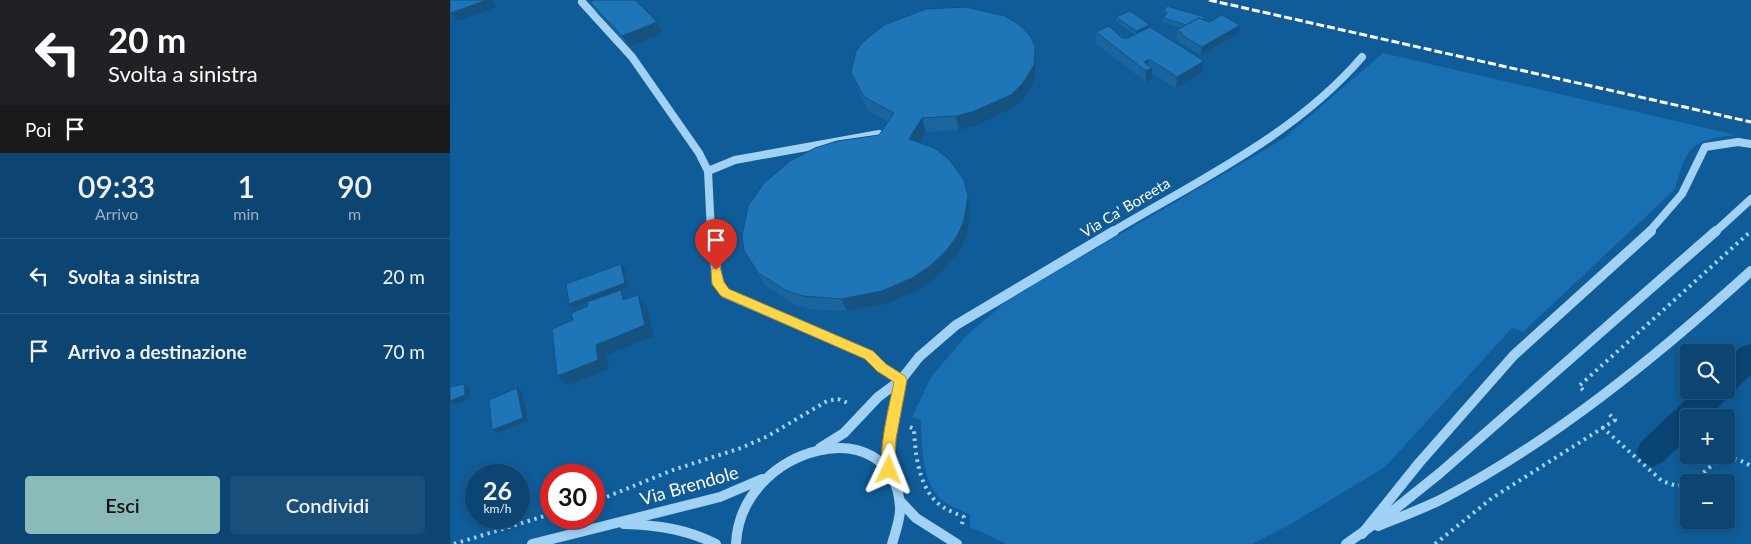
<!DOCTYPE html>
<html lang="it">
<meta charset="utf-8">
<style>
body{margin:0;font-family:Lato,sans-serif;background:#1a4f7a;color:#f1f3f6;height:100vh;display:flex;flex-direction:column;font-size:19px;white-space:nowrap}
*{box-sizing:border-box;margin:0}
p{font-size:16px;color:#9ab1c4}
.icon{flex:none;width:28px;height:28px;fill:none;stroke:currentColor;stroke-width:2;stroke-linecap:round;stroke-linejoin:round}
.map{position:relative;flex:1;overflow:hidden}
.details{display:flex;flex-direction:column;background:#0c4572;width:450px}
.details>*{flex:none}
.guide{background:#202124;color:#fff;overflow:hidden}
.buttons{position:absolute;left:1230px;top:344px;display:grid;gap:10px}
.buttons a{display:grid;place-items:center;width:55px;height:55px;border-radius:5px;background:#0c4572;box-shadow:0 2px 8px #0003,0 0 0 1px #2c5d84;font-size:25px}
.speed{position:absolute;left:15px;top:464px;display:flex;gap:10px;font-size:25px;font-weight:700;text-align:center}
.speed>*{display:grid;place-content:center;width:65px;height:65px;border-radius:50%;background:#0c4572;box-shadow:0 2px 8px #0003,0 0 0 1px #2c5d84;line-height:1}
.speed small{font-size:12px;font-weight:400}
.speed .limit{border:8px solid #d22;background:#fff;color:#111}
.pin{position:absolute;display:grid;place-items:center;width:42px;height:42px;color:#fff;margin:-51px -21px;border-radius:50% 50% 50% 0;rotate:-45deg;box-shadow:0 0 5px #0007}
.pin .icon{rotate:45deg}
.me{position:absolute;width:55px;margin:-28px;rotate:2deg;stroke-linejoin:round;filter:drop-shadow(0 0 4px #0008)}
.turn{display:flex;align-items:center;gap:18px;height:105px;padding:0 25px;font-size:22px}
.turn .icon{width:65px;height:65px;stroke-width:2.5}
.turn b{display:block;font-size:35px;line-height:42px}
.then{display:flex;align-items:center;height:48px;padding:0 25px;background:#0003;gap:10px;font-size:19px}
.eta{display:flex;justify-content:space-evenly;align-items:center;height:85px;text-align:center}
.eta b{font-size:30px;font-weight:600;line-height:35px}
.primary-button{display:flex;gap:10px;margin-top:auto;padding:10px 25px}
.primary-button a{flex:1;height:58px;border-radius:5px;background:#8bbbb9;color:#111;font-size:20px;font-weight:600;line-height:58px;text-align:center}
.primary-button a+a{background:#1a4f7a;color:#f1f3f6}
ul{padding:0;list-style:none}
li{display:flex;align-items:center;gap:15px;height:75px;padding:0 25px;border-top:1px solid #2c5d84}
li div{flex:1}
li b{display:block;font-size:19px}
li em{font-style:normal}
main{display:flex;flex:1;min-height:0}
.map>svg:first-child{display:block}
.green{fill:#1870b2}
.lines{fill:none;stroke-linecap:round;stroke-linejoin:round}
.canal{fill:#094473;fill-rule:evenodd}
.path{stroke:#a1d1f4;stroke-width:4;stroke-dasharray:2.5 4.5;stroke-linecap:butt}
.minor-far1{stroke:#a1d1f4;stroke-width:8}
.minor{stroke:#a1d1f4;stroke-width:10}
.rail{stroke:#fff;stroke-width:3;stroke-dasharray:8 3;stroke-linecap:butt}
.wall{fill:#1a659d}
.shaded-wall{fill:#155280}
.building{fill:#1e75b7;stroke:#155280}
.route{fill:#ffd54a;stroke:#a68a30}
.labels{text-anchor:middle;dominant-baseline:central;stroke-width:5;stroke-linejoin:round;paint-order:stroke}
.street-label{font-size:15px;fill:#fff;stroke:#105c98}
.near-street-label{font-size:18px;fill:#fff;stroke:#105c98}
</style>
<main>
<section class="details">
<div class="guide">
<div class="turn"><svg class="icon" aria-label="left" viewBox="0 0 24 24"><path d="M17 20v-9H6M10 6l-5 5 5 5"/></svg><div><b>20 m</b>Svolta a sinistra</div></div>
<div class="then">Poi<svg class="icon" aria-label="arrive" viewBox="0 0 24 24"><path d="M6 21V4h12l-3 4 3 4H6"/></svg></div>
</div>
<div class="eta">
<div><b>09:33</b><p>Arrivo</p></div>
<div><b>1</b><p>min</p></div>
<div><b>90</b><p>m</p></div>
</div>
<ul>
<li><svg class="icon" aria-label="left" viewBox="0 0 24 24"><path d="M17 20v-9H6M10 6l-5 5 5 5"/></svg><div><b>Svolta a sinistra</b></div><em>20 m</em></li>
<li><svg class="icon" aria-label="arrive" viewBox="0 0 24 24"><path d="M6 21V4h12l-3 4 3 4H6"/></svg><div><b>Arrivo a destinazione</b></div><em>70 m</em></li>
</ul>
<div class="primary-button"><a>Esci</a><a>Condividi</a></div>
</section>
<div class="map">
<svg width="1301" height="544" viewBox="0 0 1301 544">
<rect width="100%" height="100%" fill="#105c98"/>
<path class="green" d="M933,53L1286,135C1241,140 1237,146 1225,189L1073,332L1062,328L935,467L839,525L802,544H557L520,527V515C511,510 499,506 492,500C471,483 472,444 471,420L462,417L481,377L517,335L558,300L833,139Z"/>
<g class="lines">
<polygon class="canal" points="1301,344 1301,375 1286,389 1280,391 1276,399 1258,418 1239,418 1239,437 1213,462 1202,467 1191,462 1186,452 1191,442 1246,390 1276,390 1276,361 1291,347"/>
<g class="path">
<polyline points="1133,390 1129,386 1301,231"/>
<path d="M460,427L464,429C465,454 469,492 493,507C499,511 507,514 514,517L511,527"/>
<polyline points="1152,427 1212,481 1227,486 1239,484"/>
<path d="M1243,482C1264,464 1273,449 1301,466"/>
<polyline points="144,502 223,470 291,448 318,436 377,401 388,399 398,403"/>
<polyline points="4,544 101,514"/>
<polyline points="985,544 1042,498 1165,420 1158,413"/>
</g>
<g class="minor-far1">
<polyline points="132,2 182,57 249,153 258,171 261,232"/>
<polyline points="258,171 285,160 429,134"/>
<path d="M662,232C749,180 845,135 912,57"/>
<polyline points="1199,232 1232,194 1255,147 1288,142 1301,144"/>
<polyline points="1265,232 1301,199"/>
</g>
<g class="minor">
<polyline points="261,231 268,284 275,293 419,355 431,368 451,380"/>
<polyline points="370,448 394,433 428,397 451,380 469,357 506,325 664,231"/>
<polyline points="439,469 440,439 451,380"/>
<polyline points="451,502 466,518 507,544"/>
<path d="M174,524C207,525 236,529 266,544"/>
<path d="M928,526C950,517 973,509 994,498C1106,439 1207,356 1301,271"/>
<polyline points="912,534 969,463 1064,355 1201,231"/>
<polyline points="82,544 270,497 312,479"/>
<path d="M286,544C290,446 444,406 450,507C451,518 445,533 442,544"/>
<polyline points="896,544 944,510 990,473 1266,231"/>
</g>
<polyline class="rail" points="759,0 1301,122"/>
</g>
<g class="wall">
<polygon points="140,2 213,33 179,47 147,13"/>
<polygon points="714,10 755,17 754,20 789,33 751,55 729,42 729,40 727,38 727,30 731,28 712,22 713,18 715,15 714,14"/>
<polygon points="666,17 700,25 700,27 753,72 726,88 702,73 702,79 696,82 646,44 646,32 678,38 685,35 666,21"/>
<polygon points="585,47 586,61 585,79 575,97 563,108 525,126 509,130 476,132 469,143 520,210 517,235 510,250 499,264 483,280 466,291 437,304 397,311 360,309 344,304 316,286 294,250 429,135 438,122 418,110 406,86 401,72"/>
</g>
<g class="shaded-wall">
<polygon points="37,0 42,0 46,7 8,21 1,13"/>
<polygon points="207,22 213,33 179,47 172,36"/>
<polygon points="700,25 699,29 686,35 686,31"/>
<polygon points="790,25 789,33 751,55 752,47"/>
<polygon points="585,47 586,61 585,79 575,97 563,108 525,126 509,130 506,116"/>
<polygon points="699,59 698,70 702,68 702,79 696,82 696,71 694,62"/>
<polygon points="754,61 753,72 726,88 727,77"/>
<polygon points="472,118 476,132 463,153 459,139"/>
<polygon points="518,196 520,210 517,235 510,250 499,264 483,280 466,291 437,304 397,311 391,299"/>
<polygon points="171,264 175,268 178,287 123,308 119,304"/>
<polygon points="171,290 180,301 173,300"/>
<polygon points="188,295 197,306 204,336 156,355 159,369 118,385 107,376"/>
<polygon points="14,384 19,387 20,398 4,405 0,403 0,401"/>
<polygon points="67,388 72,391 78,421 47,433 42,430"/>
</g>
<g class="building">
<polygon points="0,0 37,0 1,13 0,12"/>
<polygon points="145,0 185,0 207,22 172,36 140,2"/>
<polygon points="717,6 755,17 753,20 749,18 736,25 713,18 717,13 714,10"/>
<polygon points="516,7 555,16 570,25 581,37 585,47 584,65 573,83 561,95 522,112 506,116 472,118 459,139 484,148 499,159 514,180 518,196 514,221 507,236 496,251 479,267 462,278 432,291 391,299 353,296 337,291 308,273 294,250 292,236 298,206 314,183 340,161 365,148 387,141 429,135 444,113 414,97 401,72 406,51 414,41 434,25 476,9"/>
<polygon points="680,11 700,25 686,31 666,17"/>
<polygon points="772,15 790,25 752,47 730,34 732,33 727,30 749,18 759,22"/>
<polygon points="659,26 672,38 678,38 700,27 754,61 727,77 699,59 694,62 702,68 696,71 646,32"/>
<polygon points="171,264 175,283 119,304 116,284"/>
<polygon points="171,290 173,300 188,295 195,325 146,345 148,360 107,376 102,329 123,320 121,313 138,306 137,302"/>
<polygon points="14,384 15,395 0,401 0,387"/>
<polygon points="67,388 73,418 42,430 39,400"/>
</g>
<path class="route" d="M266,266L270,267L274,282L279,289L423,351L436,364L455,376L457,380L446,439L444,474L439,476L434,474C426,456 440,403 444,382L427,371L415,359L271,296L262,284L261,270Z"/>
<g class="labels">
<g class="street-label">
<text transform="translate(675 207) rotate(-31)">Via Ca' Boreeta</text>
</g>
<g class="near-street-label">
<text transform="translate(239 485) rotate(-16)">Via Brendole</text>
</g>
</g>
</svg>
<div class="buttons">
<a><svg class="icon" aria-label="search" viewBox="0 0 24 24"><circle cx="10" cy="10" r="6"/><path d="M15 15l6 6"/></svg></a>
<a>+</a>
<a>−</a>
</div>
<div class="speed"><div>26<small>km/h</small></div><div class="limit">30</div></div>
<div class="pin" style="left:266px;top:270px;background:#d93025"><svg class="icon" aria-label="arrive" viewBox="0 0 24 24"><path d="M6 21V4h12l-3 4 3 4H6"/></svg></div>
<svg class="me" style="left:439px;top:470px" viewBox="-20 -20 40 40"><path d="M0-17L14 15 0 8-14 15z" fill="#ffd54a" stroke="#fff" stroke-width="4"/></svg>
</div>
</main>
